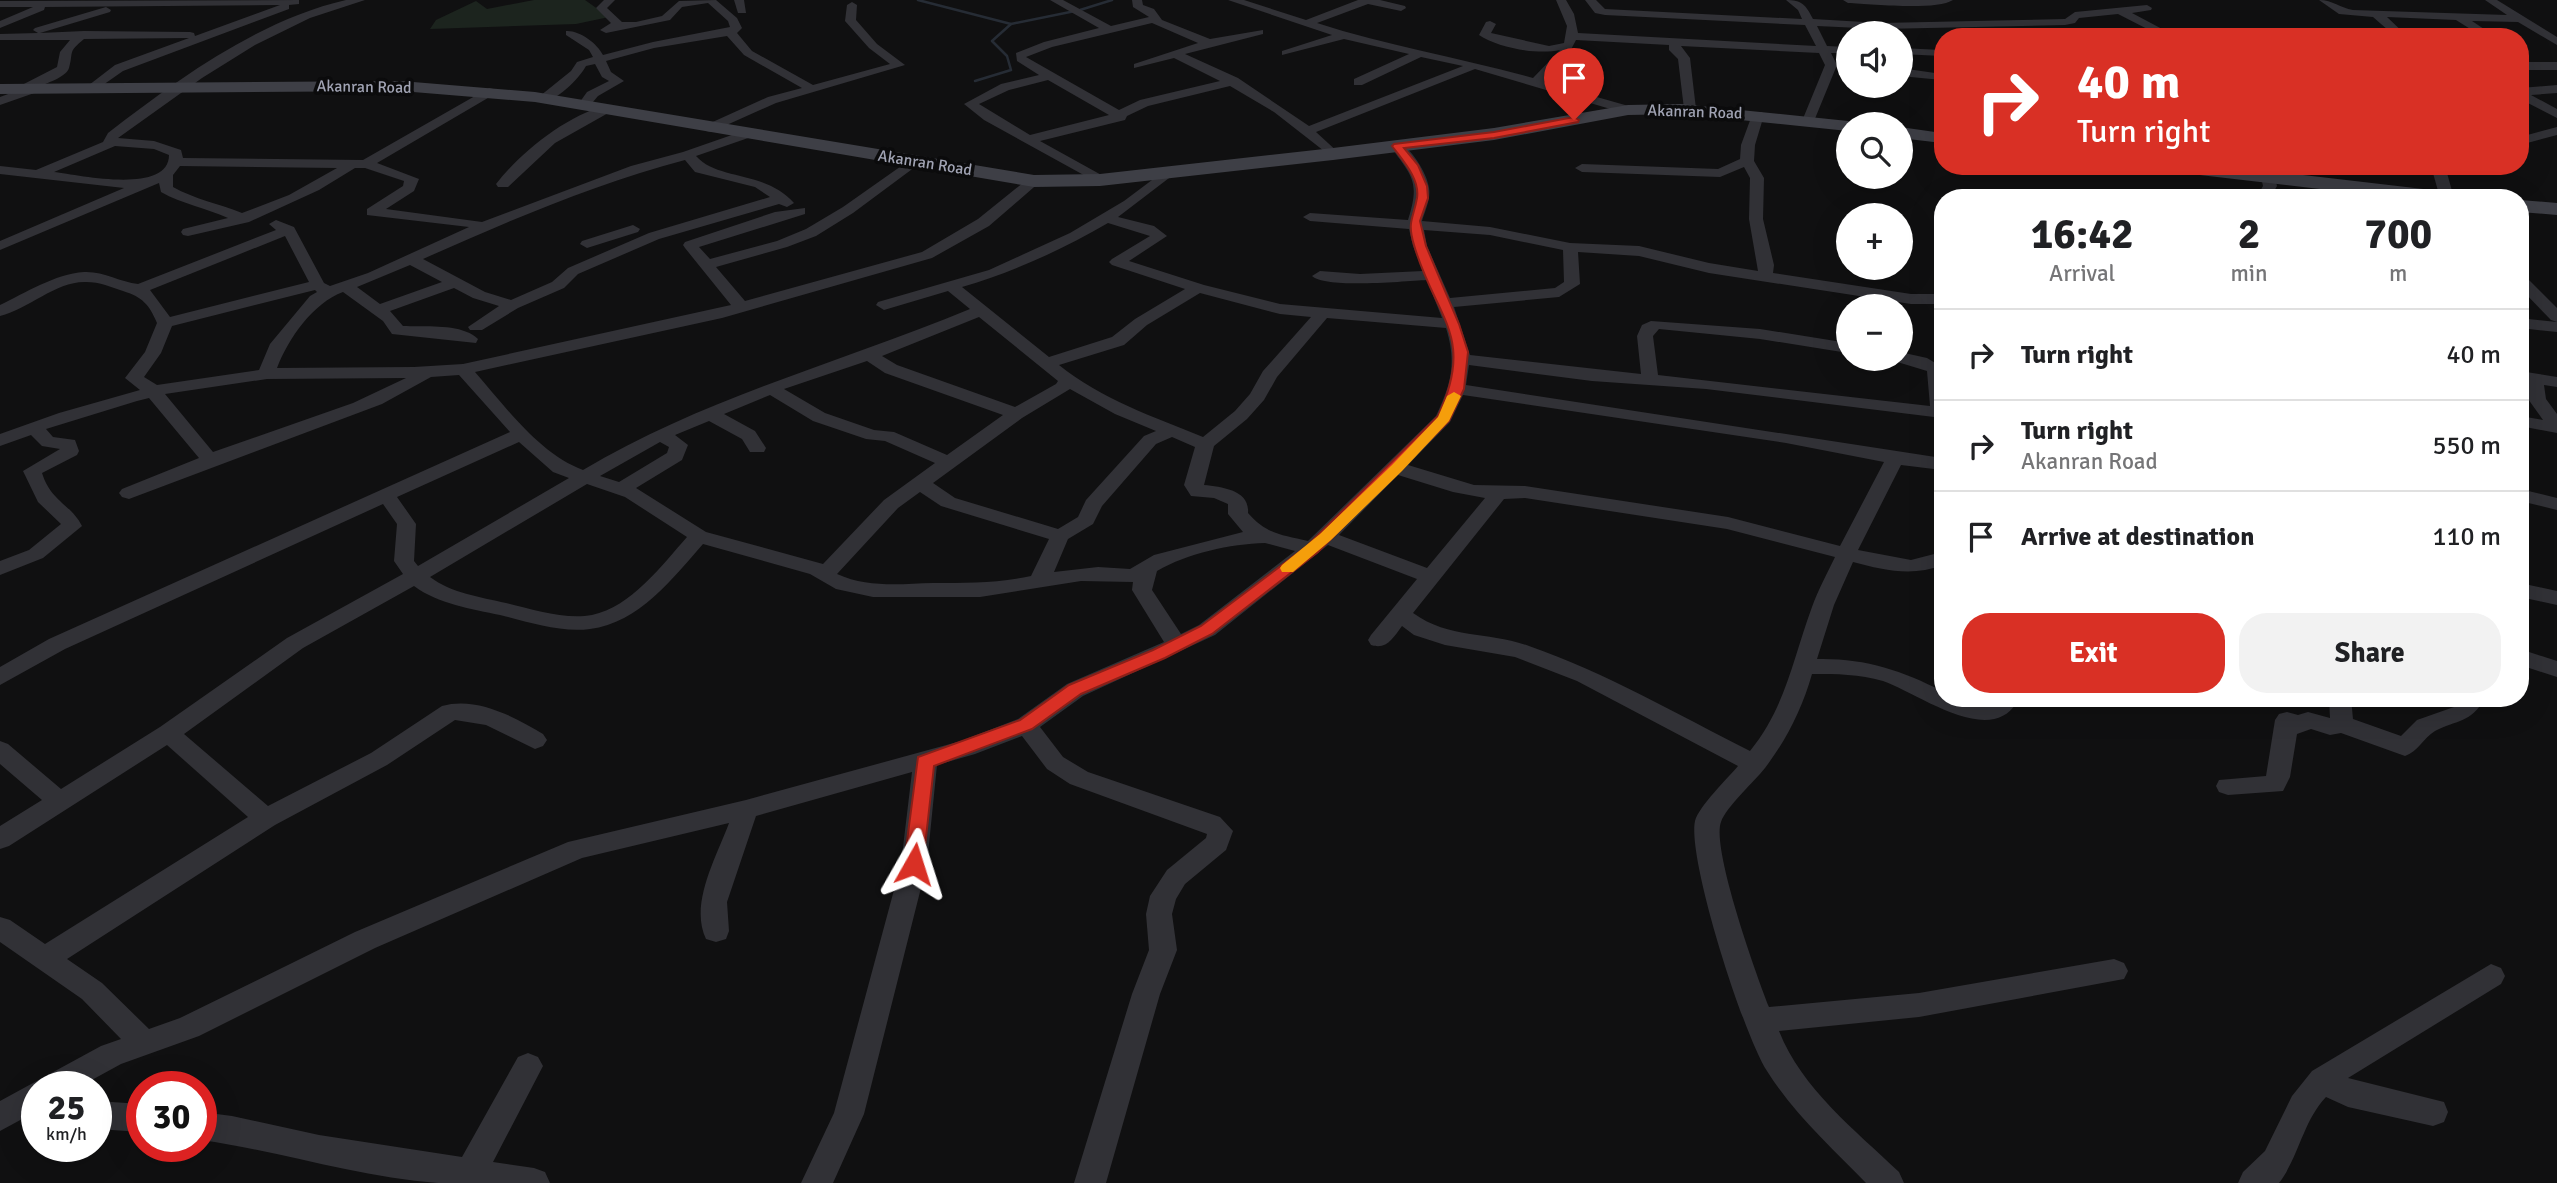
<!DOCTYPE html>
<meta charset="utf-8">
<style>
body{margin:0;font-family:Signika,sans-serif;background:#f2f2f2;color:#202124;height:100vh;display:flex;flex-direction:column;font-size:26px;white-space:nowrap}
*{box-sizing:border-box;margin:0}
p{font-size:23px;color:#757577}
.icon{flex:none;width:38px;height:38px;fill:none;stroke:currentColor;stroke-width:2;stroke-linecap:round;stroke-linejoin:round}
.map{position:relative;flex:1;overflow:hidden}
.side{position:absolute;left:1934px;top:189px;width:595px;height:518px;display:flex;flex-direction:column;background:#fff;border-radius:28px;box-shadow:0 7px 28px #0002}
.side>*{flex:none}
.banner{position:absolute;left:1934px;top:28px;width:595px;height:147px;border-radius:28px;box-shadow:0 7px 28px #0002;background:#d93025;color:#fff;overflow:hidden}
.fabs{position:absolute;left:1836px;top:21px;display:grid;gap:14px}
.fabs a{display:grid;place-items:center;width:77px;height:77px;border-radius:50%;background:#fff;box-shadow:0 7px 28px #0002;font-size:35px}
.speed{position:absolute;left:21px;top:1071px;display:flex;gap:14px;font-size:35px;font-weight:700;text-align:center}
.speed>*{display:grid;place-content:center;width:91px;height:91px;border-radius:50%;background:#fff;box-shadow:0 7px 28px #0002;line-height:1}
.speed small{font-size:18px;font-weight:400}
.speed .limit{border:10px solid #d22;background:#fff;color:#111}
.pin{position:absolute;display:grid;place-items:center;width:60px;height:60px;color:#fff;margin:-72px -30px;border-radius:50% 50% 50% 0;rotate:-45deg;box-shadow:0 0 7px #0007}
.pin .icon{rotate:45deg}
.me{position:absolute;width:77px;margin:-38px;rotate:6deg;stroke-linejoin:round;filter:drop-shadow(0 0 5px #0008)}
.turn{display:flex;align-items:center;gap:24px;height:147px;padding:0 28px;font-size:32px}
.turn .icon{width:91px;height:91px;stroke-width:2.5}
.turn b{display:block;font-size:49px;line-height:60px}
.eta{display:flex;justify-content:space-evenly;align-items:center;height:119px;text-align:center}
.eta b{font-size:42px;font-weight:700;line-height:49px}
.primary-button{display:flex;gap:14px;margin-top:auto;padding:14px 28px}
.primary-button a{flex:1;height:80px;border-radius:28px;background:#d93025;color:#fff;font-size:28px;font-weight:700;line-height:80px;text-align:center}
.primary-button a+a{background:#f2f2f2;color:#202124}
ul{padding:0;list-style:none}
li{display:flex;align-items:center;gap:21px;height:91px;padding:0 28px;border-top:2px solid #e0e0e0}
li div{flex:1}
li b{display:block;font-size:26px}
li em{font-style:normal}
.map>svg:first-child{display:block}
.green{fill:#1c241e}
.lines{fill:none;stroke-linecap:round;stroke-linejoin:round}
.stream{stroke:#262c35;stroke-width:2.5}
.street{fill:#313136;fill-rule:evenodd}
.secondary{fill:#3e3f46;fill-rule:evenodd}
.route{fill:#d93025;stroke:#8d1f18;stroke-width:2}
.slow{fill:#f59e0b}
.labels{text-anchor:middle;dominant-baseline:central;stroke-width:7;stroke-linejoin:round;paint-order:stroke}
.far-street-label{font-size:16px;fill:#a0a3b3;stroke:#0b0b0c}
</style>
<div class="map">
<svg width="2557" height="1183" viewBox="0 0 2557 1183">
<rect width="100%" height="100%" fill="#101011"/>
<polygon class="green" points="534,0 585,0 609,17 576,24 430,29 436,20 476,1 487,9"/>
<g class="lines">
<g class="stream">
<polyline points="918,0 1011,24"/>
<polyline points="975,81 1011,70 1007,56 992,41 1011,24 1080,10 1112,0"/>
</g>
<g class="street">
<path d="M299,0V4L289,5V9L123,71L93,92L89,91V85L115,65L189,38L84,39C67,53 74,51 69,68C66,77 49,82 41,86L40,91L0,105V97L19,90L20,86L57,67L60,52L70,40H0V34L38,33L33,30L35,28L106,7L111,10L110,12L40,33L84,31L190,32L194,33L195,36L280,5L45,7L44,10L0,28V21L33,7H0V1Z"/>
<path d="M346,0H365L310,18L255,45L202,78L118,138L154,141L181,150L183,158L363,160L489,88L493,89V95L377,163L419,179L414,191L386,209L482,222L631,166L683,152L749,129L755,133L754,136L696,156C718,181 765,170 794,203L787,207L779,204L659,239L578,274L564,288L518,308L482,330H470L468,327L499,306L473,298L454,288L390,311L403,326C425,327 462,323 478,339L476,343L392,334L383,321L343,292C313,303 288,339 277,368L414,367L463,364L731,305L685,248L683,245L685,242L775,212L805,208V214L699,247L710,259L777,241L806,229L843,207L914,157L919,158V164L853,213L816,236L787,247L716,267L745,301L922,252L978,219L1029,178H1039L1041,181L989,226L932,258L722,318L475,372C505,406 539,454 583,470C704,398 839,363 970,309L948,291L884,310L876,305L878,302L989,270L1070,233L1124,201L1168,168L1173,169V175L1118,217L1154,226L1167,236L1129,261L1204,285L1280,304L1442,318L1427,280C1405,281 1326,289 1312,276L1320,271L1360,274L1423,271L1413,246L1409,229L1310,221L1303,217L1310,213L1408,220C1420,182 1413,177 1390,146L1397,142C1411,147 1427,173 1429,188C1431,199 1425,211 1422,221L1490,227L1570,243L1639,246L1709,263L1758,271L1749,219L1750,178L1744,167L1720,177L1582,172L1575,168L1582,164L1718,169L1740,159L1741,145L1752,115L1754,112H1762L1764,115L1755,145L1754,161L1764,178L1763,219L1774,265L1773,273L1911,294H1942V304H1911L1709,273L1639,256L1578,252L1580,284L1559,297L1454,307L1470,355L1641,374L1637,336L1642,325L1651,321L1760,329L1848,343V353L1760,339L1659,329L1653,336L1658,375L1930,406L1927,371L1894,361L1893,359H1900V352L1927,358L1942,367V418L1706,389L1592,381L1469,365L1466,385L1942,458V470L1901,465L1858,550L1911,560L1942,552V565C1913,577 1883,570 1853,562L1834,605L1817,659C1864,658 1901,670 1942,691V698L1982,703L1995,698H2017V702C1990,748 1916,692 1883,681C1859,674 1837,674 1812,674C1802,709 1787,739 1765,768C1755,781 1726,807 1721,822C1711,848 1757,977 1769,1007L1919,993L2114,959L2124,963L2128,971L2124,979L1919,1017L1779,1031C1802,1089 1855,1130 1899,1172L1904,1183H1866C1831,1147 1794,1114 1767,1071C1744,1036 1687,859 1695,821C1699,806 1728,778 1738,766L1577,681L1515,657L1445,645L1414,635L1402,626C1393,638 1387,650 1371,645L1368,640L1371,635L1417,579L1328,545L1215,635L1083,696L1040,727L1063,757L1088,772L1220,817L1233,831L1226,850L1185,884L1176,899L1172,914L1177,950L1160,994L1106,1183H1074L1132,994L1149,950L1146,914L1150,896L1167,870L1206,838L1207,834L1070,784L1047,769L1022,736L975,754L937,765L927,864L864,1114L833,1183H801L834,1113L901,864L912,772L756,816L727,902L729,931L726,939L716,942L706,939C689,904 717,856 729,823L582,858L375,948L199,1036L121,1064L79,1087H37V1111L0,1131V1101L101,1046L121,1039L82,999L0,942V917L10,920L45,944L248,817L167,745L9,846L0,849V826L42,800L0,764V741L8,744L61,789L160,727L287,638L403,574L394,561L397,524L383,504L65,649L0,685V667L49,639L510,432L459,375L431,377L382,404L129,499L122,497L119,493L122,489L199,458L149,398L137,401L46,429L53,437L75,440L79,451L77,455L42,473C51,502 71,504 82,526L43,558L0,575V561L29,550L61,524L38,502L23,471L60,449L42,446L31,435L0,446V434L59,413L140,390L125,378L145,352L157,323C149,304 142,297 123,291C111,287 100,282 86,282C56,281 29,309 0,316V305C25,293 55,274 84,272C103,271 120,282 138,284L276,230L269,224L276,220L294,227L324,283L330,286L368,273L469,227L367,215V209L403,186L404,181L365,168H355L319,190L249,222L188,236L183,235L181,232L183,229L228,218C206,208 182,204 161,192L159,183L0,250V241L124,188L0,174V166L36,170L103,142L108,133C178,79 259,20 346,0ZM115,146L154,149L169,155C169,195 79,175 54,172ZM685,160L695,172L755,187L770,197L649,233L568,268L552,282L511,300L485,292L423,259C508,221 595,184 685,160ZM180,166L337,168L289,195L242,213C220,204 194,199 173,187V175ZM1108,223L1150,236L1112,259L1109,262L1112,265L1185,289L1135,319L1112,337L1049,357L962,287C1013,272 1062,250 1108,223ZM1424,230L1490,235L1563,250L1564,282L1555,288L1450,298L1427,246ZM285,236L309,282L170,317L150,290ZM410,265L442,282L380,304L357,287ZM315,290L317,292L310,296L270,344L259,370L157,385L144,377L161,353L172,326ZM1200,293L1280,314L1311,317L1263,371L1250,394L1235,411L1203,437C1154,417 1101,399 1059,365L1124,345L1147,325ZM979,317L1058,381L1056,384L1015,407L897,365L882,356ZM1327,318L1446,328C1457,363 1451,384 1436,416L1308,541C1282,535 1266,534 1248,513C1250,490 1222,487 1204,485L1214,446L1247,419L1264,400L1277,377ZM867,361L885,373L1003,415L947,455L894,432L874,430L825,413L784,389ZM406,378L353,403L213,452L165,394L267,379ZM1070,389L1115,414L1156,431L1144,436L1086,500L1078,517L1058,529L955,498L933,483L1022,418ZM770,395L813,421L866,439L885,441L935,463L884,500L823,564L706,532L636,488L682,460L688,445L675,435L709,421L742,439L750,452H764L766,448L755,431L724,414ZM1463,395L1786,443L1884,462L1840,546L1728,517L1525,486L1474,485L1408,465L1450,422ZM1172,437L1195,447L1184,485L1191,496L1214,498L1228,504V514L1243,532L1154,555L1130,569L1098,567L1054,572L1068,539L1093,524L1102,506L1156,444ZM519,442L553,472L569,478L418,566L414,561L416,524L397,497ZM660,442L669,447L667,453L619,482L600,476ZM1398,475L1453,492L1485,498L1427,568L1339,535ZM587,484L625,497L687,537C662,565 631,607 592,615C565,620 531,609 506,603C480,597 451,593 430,577ZM920,492L941,506L1049,539L1031,576C998,583 967,583 933,583C900,584 868,588 837,574L898,508ZM1525,498L1727,529L1835,557C1827,574 1818,590 1812,607C1793,658 1786,707 1750,751C1677,714 1606,673 1529,646C1488,631 1451,640 1413,613L1504,499ZM1265,543L1295,551L1199,625L1181,634L1152,590L1157,571C1188,553 1230,544 1265,543ZM703,544L810,574L836,589L873,597H980L1081,581L1133,582L1132,590L1164,642L1067,684L1018,719L961,741L746,800L568,842L355,932L180,1018L149,1029L102,983L67,959L275,825L387,765L455,720L486,725L535,749L543,746L547,740L543,734C515,717 476,696 442,706L371,753L268,806L184,734L303,648L414,586C438,604 472,609 500,615C528,622 561,633 590,629C639,623 673,578 703,544Z"/>
<path d="M604,0H615L607,8L622,22H636L662,16L679,1L716,0L737,18L742,28L737,33L752,51L813,85L890,64L869,48L845,21L847,5L852,2L857,5L856,20L877,44L905,65L776,103L711,132L706,131V125L768,97L802,88L744,55L727,36L654,48L606,61L611,72L624,81L598,96L587,109H579L577,106L587,92L609,81L602,77L595,64L586,66C579,79 555,103 540,102V96L571,71L577,62L593,57L589,50L566,35V31C579,30 597,43 603,55L653,42L730,27L728,21L708,3L682,7L670,20L606,33L600,30L611,23L596,8Z"/>
<polygon points="734,0 744,0 746,13 738,13"/>
<path d="M1050,0H1063L1111,26L1149,17L1133,7L1132,0H1142L1143,5L1154,9L1162,20L1210,39L1263,30V34L1185,54L1238,78L1309,126L1463,66L1421,57L1362,85H1354V79L1409,54L1344,39L1282,55V51L1332,35L1228,0H1244L1306,20L1358,0H1380L1405,6L1406,8L1401,11L1368,4L1317,23C1388,46 1461,58 1533,78L1560,50C1538,55 1498,48 1479,35L1486,22L1490,21L1496,24L1491,33L1549,46L1564,43L1567,26L1556,0H1566L1574,14L1578,33L1816,46L1805,25L1605,15L1595,13L1585,0H1596L1605,9L1802,19L1798,10L1786,0C1802,0 1806,5 1813,19L1881,23L2065,19L2075,12L2147,5L2152,8L2151,10L2132,13L2164,30L2242,34L2247,37L2161,36L2118,14L2079,18L2075,23L2065,25L1881,29L1817,26L1827,46L1848,47V53H1831L1837,65L1814,121L1808,125L1802,121L1825,65L1819,53L1681,46L1690,58L1696,109L1690,113L1684,109L1678,59L1669,50V45L1576,40L1566,59L1544,82L1632,107V113H1624L1475,69L1316,132L1340,154L1333,158L1274,112L1230,86L1148,106L1127,116L1125,120L1040,141L1105,177L1107,180L1100,184L984,120L964,104L1001,84L1039,75L1017,61L1016,53L1044,42L1099,28ZM1152,23L1198,43L1134,64V68L1174,58L1220,81L1140,100L1119,110L1026,57L1052,47ZM1048,80L1109,115L1030,135L979,104L1009,90Z"/>
<path d="M1843,0H1953C1936,11 1871,4 1848,3Z"/>
<path d="M2319,0C2333,0 2340,8 2353,10L2507,15L2485,0H2497L2557,37V45L2518,22L2472,21L2496,37H2483L2456,20L2387,17L2408,37H2396L2373,17L2339,14Z"/>
<polygon points="1900,48 1942,50 1942,56 1900,54"/>
<rect x="2520" y="62" width="37" height="8"/>
<polygon points="1900,68 1942,74 1942,80 1900,76"/>
<polygon points="2557,85 2557,93 2531,95 2557,109 2557,118 2520,99 2520,88"/>
<path d="M606,105L610,106V112L555,143L508,187H498L496,184C522,151 565,117 606,105Z"/>
<polygon points="2557,127 2557,135 2520,145 2520,137"/>
<polygon points="2431,166 2445,166 2454,198 2440,198"/>
<polygon points="2268,173 2275,177 2277,186 2270,198 2256,198 2263,186 2261,177"/>
<polygon points="633,225 640,229 638,232 587,248 580,244 582,241"/>
<polygon points="2520,274 2525,276 2557,308 2557,322 2551,320 2520,288"/>
<polygon points="2520,318 2557,322 2557,332 2520,328"/>
<polygon points="2520,371 2557,377 2557,387 2544,385 2546,399 2557,414 2557,433 2520,426 2520,416 2543,420 2528,399 2526,382 2520,381"/>
<polygon points="2520,489 2557,498 2557,510 2520,501"/>
<polygon points="2520,583 2557,591 2557,605 2520,597"/>
<polygon points="2520,649 2557,661 2557,677 2520,665"/>
<path d="M2329,698H2351L2353,719L2401,736L2417,720L2454,707L2461,698H2485C2470,724 2458,719 2435,731C2423,738 2419,751 2405,756L2341,733L2330,735L2311,729L2297,734L2290,777L2283,791L2228,795L2219,792L2216,786L2219,780L2266,776L2275,720L2279,714L2287,712L2298,715L2308,712L2330,718Z"/>
<path d="M2491,964L2501,968L2505,976L2501,984L2348,1078L2444,1102L2448,1112L2444,1122L2433,1126L2348,1107L2326,1097C2303,1121 2299,1157 2279,1183H2238L2243,1172L2265,1151L2292,1096L2312,1071Z"/>
<path d="M528,1053L538,1057L543,1066L493,1162L534,1168L545,1172L550,1183C513,1183 474,1183 438,1183C357,1177 280,1151 201,1140V1112L232,1116L319,1135L462,1157L518,1057Z"/>
<polygon points="96,1101 142,1104 142,1132 96,1129"/>
</g>
<g class="secondary">
<polygon points="401,81 535,92 1034,175 1100,174 1333,148 1494,128 1628,105 1681,104 1848,121 1856,124 1848,124 1848,131 1681,114 1628,115 1494,140 1333,160 1100,186 1034,187 535,102 401,91 0,94 0,84"/>
<polygon points="1900,127 1942,133 1942,143 1900,138"/>
<polygon points="2165,166 2226,166 2449,192 2459,198 2396,198 2174,172"/>
<polygon points="2520,200 2557,203 2557,215 2520,212"/>
</g>
</g>
<path class="route" d="M1574,117L1579,120L1578,122L1494,138L1404,148L1418,165L1427,186L1428,198L1420,221L1426,246L1459,324L1468,352L1464,389L1449,421L1318,552L1212,634L1165,658L1081,694L1032,729L934,766L923,864L921,870L914,872L907,870L904,864L918,757L1020,720L1069,685L1153,650L1201,626L1307,546L1438,416C1476,335 1435,318 1414,245C1407,221 1413,220 1417,198C1420,179 1403,161 1392,146L1394,144L1494,132Z"/>
<polygon class="slow" points="1454,392 1461,396 1449,421 1402,471 1331,540 1293,572 1282,572 1280,568 1282,565 1320,534 1392,465 1438,417 1447,396"/>
<g class="labels">
<g class="far-street-label">
<text transform="translate(364 87) rotate(1)">Akanran Road</text>
<text transform="translate(1695 112) rotate(2)">Akanran Road</text>
<text transform="translate(925 163) rotate(9)">Akanran Road</text>
</g>
</g>
</svg>
<div class="fabs">
<a><svg class="icon" aria-label="sound" viewBox="0 0 24 24"><path d="M4 9h4l5-4v14l-5-4H4zM17 9q2 3 0 6"/></svg></a>
<a><svg class="icon" aria-label="search" viewBox="0 0 24 24"><circle cx="10" cy="10" r="6"/><path d="M15 15l6 6"/></svg></a>
<a>+</a>
<a>−</a>
</div>
<div class="speed"><div>25<small>km/h</small></div><div class="limit">30</div></div>
<div class="pin" style="left:1574px;top:120px;background:#d93025"><svg class="icon" aria-label="arrive" viewBox="0 0 24 24"><path d="M6 21V4h12l-3 4 3 4H6"/></svg></div>
<svg class="me" style="left:914px;top:864px" viewBox="-20 -20 40 40"><path d="M0-17L14 15 0 8-14 15z" fill="#d93025" stroke="#fff" stroke-width="4"/></svg>
<div class="banner">
<div class="turn"><svg class="icon" aria-label="right" viewBox="0 0 24 24"><path d="M7 20v-9h11M14 6l5 5-5 5"/></svg><div><b>40 m</b>Turn right</div></div>
</div>
<section class="side">
<div class="eta">
<div><b>16:42</b><p>Arrival</p></div>
<div><b>2</b><p>min</p></div>
<div><b>700</b><p>m</p></div>
</div>
<ul>
<li><svg class="icon" aria-label="right" viewBox="0 0 24 24"><path d="M7 20v-9h11M14 6l5 5-5 5"/></svg><div><b>Turn right</b></div><em>40 m</em></li>
<li><svg class="icon" aria-label="right" viewBox="0 0 24 24"><path d="M7 20v-9h11M14 6l5 5-5 5"/></svg><div><b>Turn right</b><p>Akanran Road</p></div><em>550 m</em></li>
<li><svg class="icon" aria-label="arrive" viewBox="0 0 24 24"><path d="M6 21V4h12l-3 4 3 4H6"/></svg><div><b>Arrive at destination</b></div><em>110 m</em></li>
</ul>
<div class="primary-button"><a>Exit</a><a>Share</a></div>
</section>
</div>
